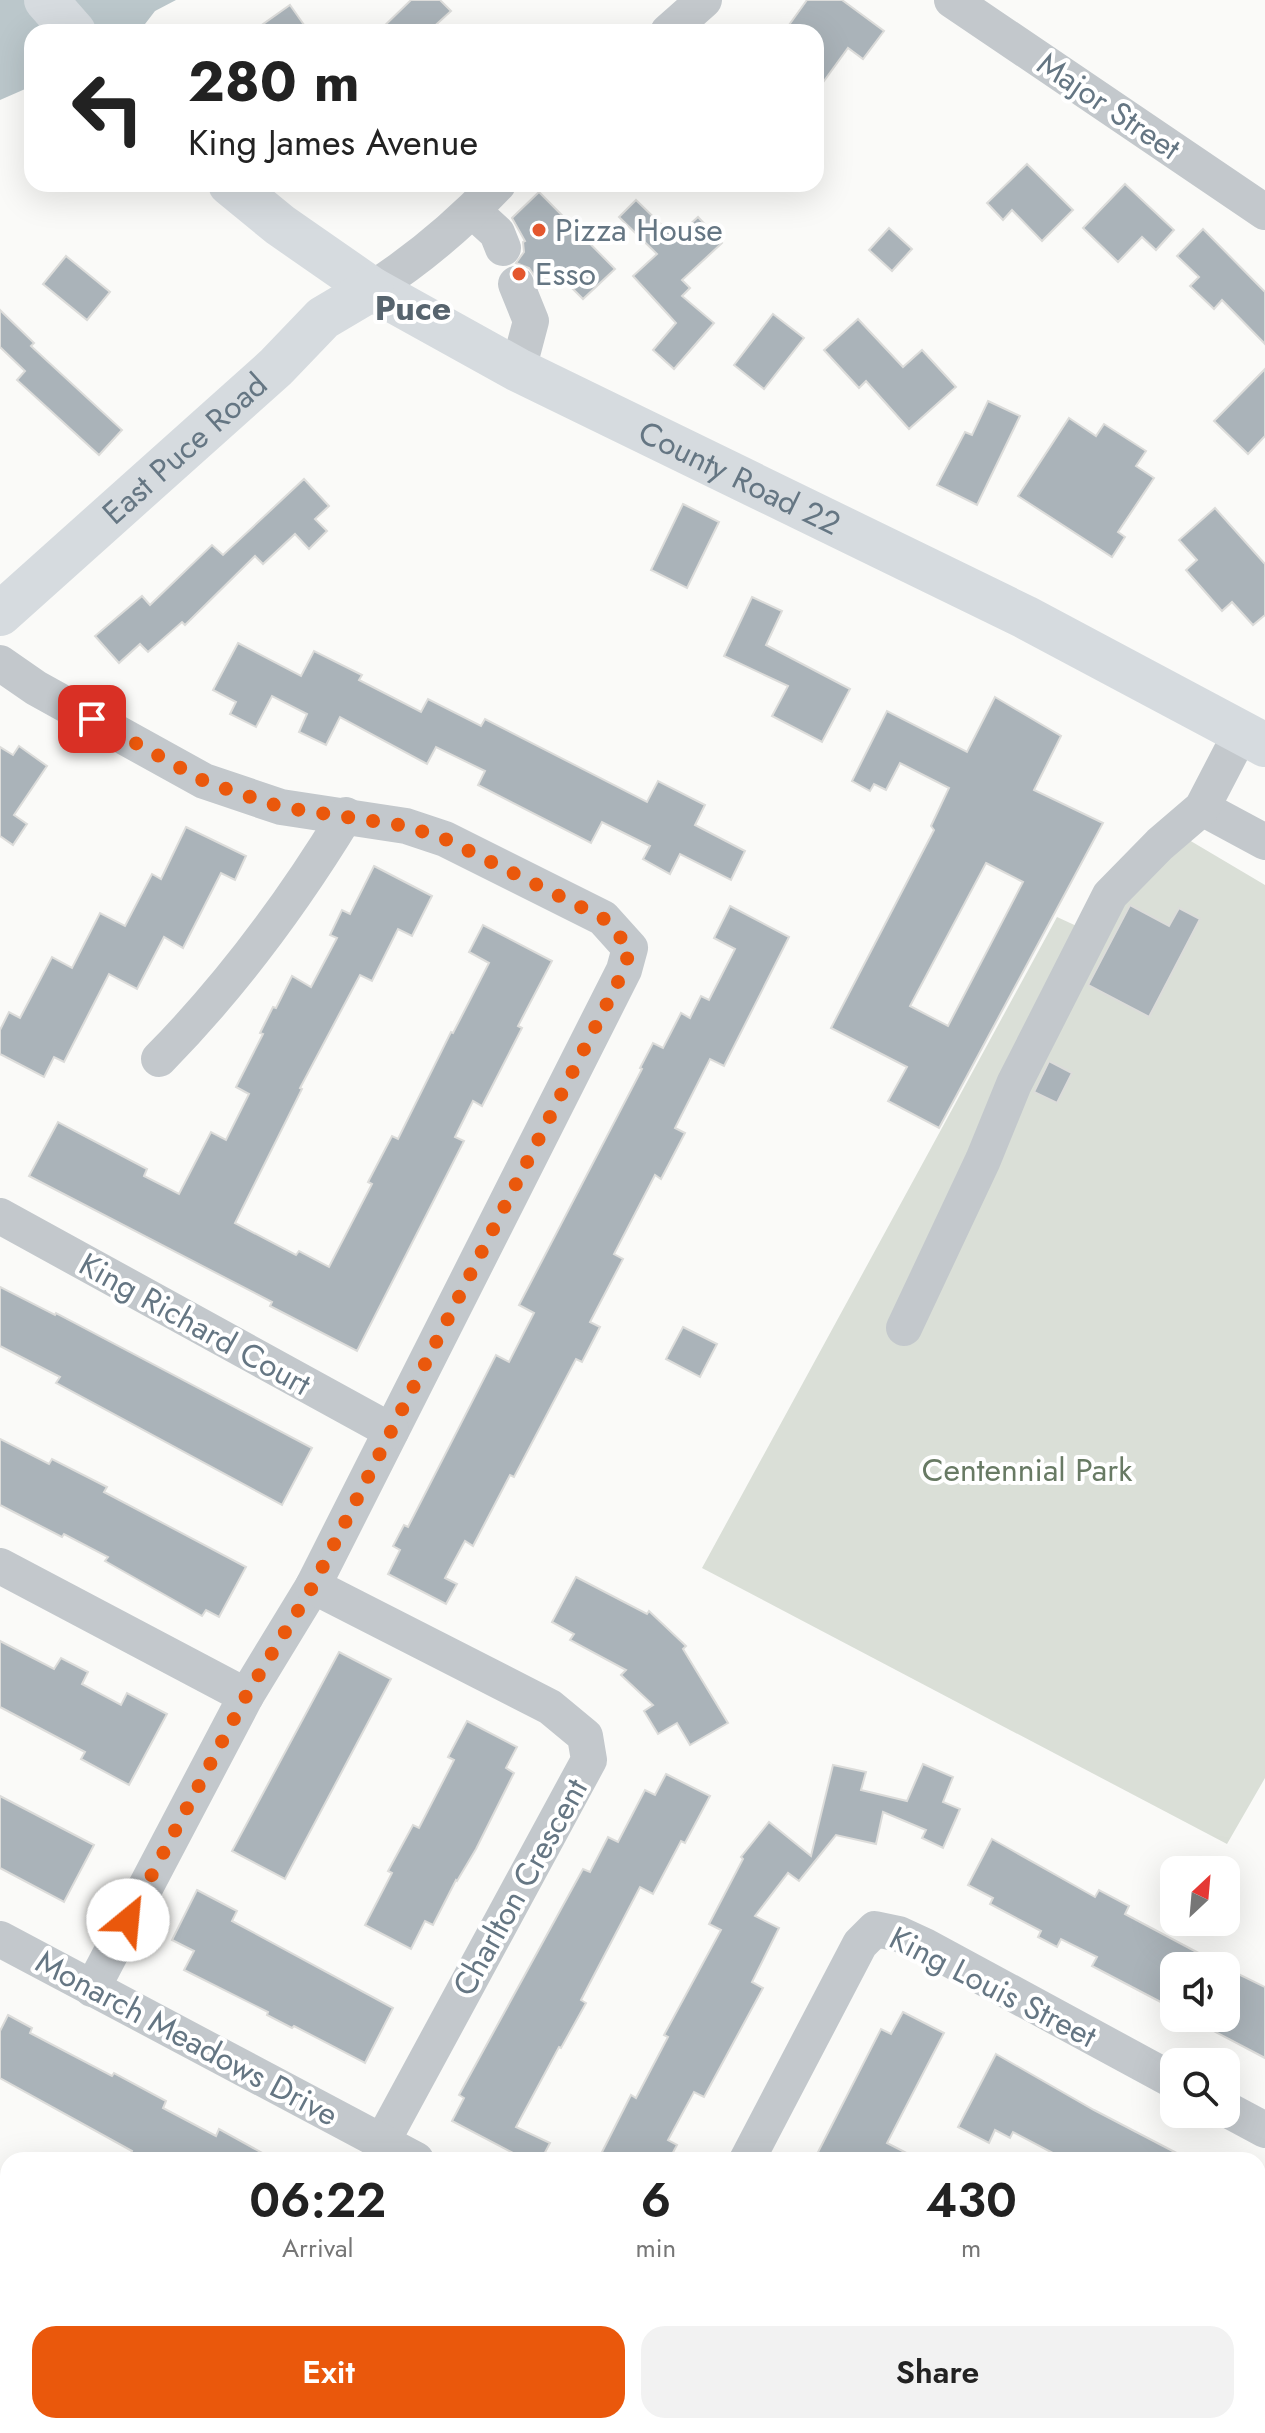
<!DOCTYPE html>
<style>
body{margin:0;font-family:Jost,sans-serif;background:#f2f2f2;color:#222;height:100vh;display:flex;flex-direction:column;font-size:30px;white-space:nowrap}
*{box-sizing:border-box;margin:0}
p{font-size:26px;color:#767676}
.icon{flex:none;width:44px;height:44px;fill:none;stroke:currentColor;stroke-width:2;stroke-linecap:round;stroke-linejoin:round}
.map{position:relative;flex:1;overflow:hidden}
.side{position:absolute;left:0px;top:2152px;width:1266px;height:282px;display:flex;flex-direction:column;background:#fff;border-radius:24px 24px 0 0;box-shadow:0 8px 32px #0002}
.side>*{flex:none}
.guide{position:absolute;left:24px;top:24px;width:800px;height:168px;border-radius:24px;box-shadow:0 8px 32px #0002;background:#fff;color:#222;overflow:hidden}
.needle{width:52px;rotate:26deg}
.controls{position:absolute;left:1160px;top:1856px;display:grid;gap:16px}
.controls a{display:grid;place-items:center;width:80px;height:80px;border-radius:16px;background:#fff;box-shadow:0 8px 32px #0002;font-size:40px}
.pin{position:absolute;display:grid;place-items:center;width:68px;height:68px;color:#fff;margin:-34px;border-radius:16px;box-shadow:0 4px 12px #0006}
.me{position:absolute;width:88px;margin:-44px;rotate:28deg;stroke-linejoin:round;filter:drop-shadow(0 0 6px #0008)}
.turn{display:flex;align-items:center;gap:28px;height:168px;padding:0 32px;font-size:36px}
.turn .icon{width:104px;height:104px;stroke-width:2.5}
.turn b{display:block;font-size:56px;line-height:68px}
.eta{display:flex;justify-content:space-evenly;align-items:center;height:136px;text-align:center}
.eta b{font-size:48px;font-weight:600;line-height:56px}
.primary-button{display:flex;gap:16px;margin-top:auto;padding:16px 32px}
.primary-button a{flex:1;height:92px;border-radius:24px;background:#ea580c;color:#fff;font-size:32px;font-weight:600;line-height:92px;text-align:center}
.primary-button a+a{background:#f2f2f2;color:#222}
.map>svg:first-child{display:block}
.green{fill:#dadfd7}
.water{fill:#bbc7cb}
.building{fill:#aab3b9;stroke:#dcdcda;stroke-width:2;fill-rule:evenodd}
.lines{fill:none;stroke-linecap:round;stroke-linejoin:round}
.minor{stroke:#c3c8cc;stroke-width:36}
.major{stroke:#d6dbdf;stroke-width:44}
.route{stroke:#ea580c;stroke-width:14;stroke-dasharray:0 25.2}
.poi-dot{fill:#e4572e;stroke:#fff;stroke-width:3}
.labels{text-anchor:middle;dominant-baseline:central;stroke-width:8;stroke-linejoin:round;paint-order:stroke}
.street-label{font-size:32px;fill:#657683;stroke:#fff}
.poi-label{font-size:32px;fill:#657683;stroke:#fff;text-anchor:start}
.park-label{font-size:32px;fill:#687a64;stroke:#fff}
.neighbourhood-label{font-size:34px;font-weight:bold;fill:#57646e;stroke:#fff}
</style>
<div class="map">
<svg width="1265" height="2433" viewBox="0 0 1265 2433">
<rect width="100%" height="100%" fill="#fafaf8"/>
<polygon class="green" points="1162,824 1265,885 1265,1778 1227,1844 702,1568 1057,917 1094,934"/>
<polygon class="water" points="0,0 176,0 155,11 145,24 126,32 32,32 32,86 0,100"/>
<g class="building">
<polygon points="411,0 440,0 451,11 428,32 378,32"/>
<polygon points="807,0 842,0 884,31 863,59 848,48 816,92 816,32 784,32"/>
<polygon points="290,5 309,32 252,32"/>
<polygon points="1027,164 1073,210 1042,241 1012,210 1003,220 987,203"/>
<polygon points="1125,184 1174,230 1156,250 1142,237 1118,262 1083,228"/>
<polygon points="539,192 615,269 583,299 558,274 538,281 529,268 516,263 524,252 523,242 525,241 512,218"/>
<polygon points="636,200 675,238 698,217 722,243 682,280 690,288 682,296 714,323 674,369 653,350 676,323 633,276 657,254 619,217"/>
<polygon points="889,228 912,249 892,271 869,250"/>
<polygon points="1203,229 1265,292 1265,344 1222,300 1214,309 1190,286 1199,277 1177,256"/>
<polygon points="66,256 110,292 87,320 43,284"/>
<polygon points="0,310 34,343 31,346 122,430 99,455 17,380 25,371 0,347"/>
<polygon points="773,314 804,338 764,389 734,365"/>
<polygon points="858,319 903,367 922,350 956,387 909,429 866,381 859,388 824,350"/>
<polygon points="1265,369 1265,436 1248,454 1214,421"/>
<polygon points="988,401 1020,416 977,505 937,485 965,432 972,435"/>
<polygon points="1069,418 1096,436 1104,424 1146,451 1136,466 1154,478 1118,532 1125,537 1112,557 1018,496"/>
<polygon points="304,479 329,506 315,519 327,531 309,549 295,534 263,564 255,556 185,625 182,622 148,652 140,644 119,663 95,636 142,596 150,605 212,545 223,555"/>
<polygon points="683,504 719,522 687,588 651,570"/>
<polygon points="1215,508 1265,564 1265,615 1253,625 1232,602 1222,611 1186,570 1197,560 1179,540"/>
<polygon points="752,597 782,611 766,645 850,689 822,742 772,716 788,686 724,656"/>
<polygon points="238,643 301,676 314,651 362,675 359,680 421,712 428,699 481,726 485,719 647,802 658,781 705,805 695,825 745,851 731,880 680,854 670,874 643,859 650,846 602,822 591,843 478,785 485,771 436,747 427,764 340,717 326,745 299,732 307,714 272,696 256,727 230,714 236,702 213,690"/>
<path d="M995,697L1061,736L1034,790L1103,823L939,1128L888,1101L907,1067L831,1028L934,830L931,826L949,788L900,763L886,790L874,784L870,791L852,781L887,711L967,752ZM986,863L1023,882L948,1026L910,1006Z"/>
<polygon points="19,746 47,766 14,815 27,824 13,845 0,836 0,747 13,755"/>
<polygon points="186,827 246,856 235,880 221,873 183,948 164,937 137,989 109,974 64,1062 54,1057 44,1077 0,1054 0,1030 9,1012 20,1018 52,957 72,968 100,913 125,926 152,874 161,879"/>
<polygon points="374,866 432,896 412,936 398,929 372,981 360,975 300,1088 302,1089 235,1223 296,1255 299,1251 329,1267 372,1184 368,1182 392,1136 398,1139 451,1032 453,1033 489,963 469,952 483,925 552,961 518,1026 522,1028 482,1106 473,1101 455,1137 464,1141 357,1351 270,1306 272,1302 29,1176 58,1122 147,1169 144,1176 179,1194 211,1132 226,1140 249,1094 236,1087 263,1034 260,1033 273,1007 276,1008 292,976 311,987 337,938 330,935 342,910 350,914"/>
<polygon points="1130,905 1169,926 1179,908 1200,919 1149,1017 1088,985"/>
<polygon points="730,906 789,937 724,1066 710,1059 675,1128 685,1133 661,1179 655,1175 614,1254 623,1259 590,1322 600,1327 582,1362 576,1359 514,1477 510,1475 473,1546 465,1541 445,1578 457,1584 446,1604 388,1574 400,1550 393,1546 404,1525 408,1527 496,1355 509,1362 534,1313 519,1305 642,1069 640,1068 653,1043 663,1048 681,1013 690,1018 701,996 709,1000 735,949 714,938"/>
<polygon points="1049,1061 1072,1073 1057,1103 1034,1092"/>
<polygon points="0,1287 55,1315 56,1313 312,1448 282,1505 56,1383 60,1377 0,1346"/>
<polygon points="683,1327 717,1344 700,1377 666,1359"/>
<polygon points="0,1439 49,1464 52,1459 107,1487 104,1492 246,1567 219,1617 206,1610 202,1616 105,1561 108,1557 64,1534 62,1537 0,1505"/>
<polygon points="576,1577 647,1614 649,1611 686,1646 683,1649 728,1723 690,1745 677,1723 658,1734 644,1711 653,1705 621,1675 626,1670 570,1640 574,1634 552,1622"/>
<polygon points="0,1641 54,1669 61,1658 88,1672 82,1684 121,1705 127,1693 167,1714 129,1785 81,1759 85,1752 0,1707"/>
<polygon points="339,1652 391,1679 285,1879 232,1851"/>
<polygon points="467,1721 517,1747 506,1768 514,1773 476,1849 457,1881 456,1880 433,1925 425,1921 411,1949 365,1925 392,1873 388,1871 413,1825 419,1828 454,1760 448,1757"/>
<polygon points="923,1764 953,1777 943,1802 960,1809 943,1848 922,1838 926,1830 883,1812 876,1844 836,1835 799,1881 788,1873 755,1916 779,1928 752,1982 763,1988 704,2097 694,2092 668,2140 677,2145 669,2160 598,2160 631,2095 636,2098 668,2037 664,2035 721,1930 709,1924 743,1859 741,1857 769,1822 811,1856 833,1765 866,1772 861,1790 907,1801"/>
<polygon points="666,1774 710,1796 685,1843 681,1841 653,1894 640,1887 581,2000 586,2003 561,2048 559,2047 516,2127 550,2143 541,2160 512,2160 515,2154 452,2121 464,2098 459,2095 583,1869 590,1872 608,1837 618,1842 645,1790 655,1795"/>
<polygon points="0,1796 94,1845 64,1902 0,1868"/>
<polygon points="992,1839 1095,1897 1099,1890 1129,1906 1125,1914 1223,1966 1174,1966 1174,2009 1092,1966 1097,1957 1061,1939 1057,1947 1038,1937 1041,1931 990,1904 993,1898 968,1885"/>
<polygon points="197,1890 237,1911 232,1921 393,2008 365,2063 294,2026 292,2028 267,2015 268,2012 184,1970 194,1951 172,1940"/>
<polygon points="1226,1968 1265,1987 1265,2058 1189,2018 1226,2018"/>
<polygon points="903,2012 944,2033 887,2143 920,2160 814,2160 881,2029 891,2034"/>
<polygon points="8,2015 32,2028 30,2033 112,2076 114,2073 166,2101 163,2108 216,2136 219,2129 275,2160 144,2160 131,2153 132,2151 0,2078 0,2031"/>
<polygon points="996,2054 1094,2110 1190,2160 1066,2160 1013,2132 1010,2138 995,2130 989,2143 958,2127"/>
</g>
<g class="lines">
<g class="minor">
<polyline points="952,0 1265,212"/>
<polyline points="668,32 704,0"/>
<polyline points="473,211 497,233 503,248"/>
<polyline points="516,284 531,321 518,370"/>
<path d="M372,289C419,259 460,224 498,184"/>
<polyline points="0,663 36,688 204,781 281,807 406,826 445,839 603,918 630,948 624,970 313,1586 246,1696 92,1989"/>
<polyline points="1202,808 1265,842"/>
<path d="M159,1059C231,986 293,902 346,815"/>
<polyline points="0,1216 391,1431"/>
<polyline points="904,1328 983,1160 1014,1084 1110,895 1160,844 1202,808 1242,731"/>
<polyline points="0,1566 246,1696"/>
<polyline points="313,1586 550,1707 585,1736 589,1760 382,2142"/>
<polyline points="0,1939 416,2160"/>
<polyline points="1226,2109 1265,2130"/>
<polyline points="747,2160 860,1944 875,1929 899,1934 925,1946 1174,2081"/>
<polyline points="0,2352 8,2356"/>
<polyline points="137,2426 150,2433"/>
<polyline points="907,2426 921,2433"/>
</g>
<g class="major">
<polyline points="46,0 74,32"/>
<path id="s1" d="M230,184L280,225L372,289L518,370L1025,617L1265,745"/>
<path id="s2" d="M0,614L276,367L323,318L372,289"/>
</g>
</g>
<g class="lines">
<polyline class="route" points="92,719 204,781 229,790 281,807 406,826 445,839 603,918 630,948 624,970 313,1586 246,1696 128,1920"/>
</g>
<g class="poi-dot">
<circle cx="539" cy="230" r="8"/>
<circle cx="519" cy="274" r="8"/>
</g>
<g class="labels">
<g class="street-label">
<text transform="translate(1109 106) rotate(34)">Major Street</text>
<text stroke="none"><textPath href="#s2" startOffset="248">East Puce Road</textPath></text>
<text stroke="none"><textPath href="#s1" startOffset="590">County Road 22</textPath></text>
<text transform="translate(195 1324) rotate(29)">King Richard Court</text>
<text transform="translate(520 1887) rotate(-61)">Charlton Crescent</text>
<text transform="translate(993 1987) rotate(27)">King Louis Street</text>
<text transform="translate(187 2038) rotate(28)">Monarch Meadows Drive</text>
</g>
<g class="poi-label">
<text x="555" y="230">Pizza House</text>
<text x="535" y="274">Esso</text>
</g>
<g class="park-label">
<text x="1027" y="1470">Centennial Park</text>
</g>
<g class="neighbourhood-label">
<text x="413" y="308">Puce</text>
</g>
</g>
</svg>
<div class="controls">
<a><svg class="needle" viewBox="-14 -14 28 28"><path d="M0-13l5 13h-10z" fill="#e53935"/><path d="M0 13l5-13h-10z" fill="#767676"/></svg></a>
<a><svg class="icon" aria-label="sound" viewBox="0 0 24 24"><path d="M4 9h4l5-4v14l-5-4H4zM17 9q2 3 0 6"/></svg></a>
<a><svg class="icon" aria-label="search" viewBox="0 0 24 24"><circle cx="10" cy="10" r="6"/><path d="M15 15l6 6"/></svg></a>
</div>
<div class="pin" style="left:92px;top:719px;background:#d93025"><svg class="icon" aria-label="arrive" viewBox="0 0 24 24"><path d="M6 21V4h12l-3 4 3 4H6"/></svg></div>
<svg class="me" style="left:128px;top:1920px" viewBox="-20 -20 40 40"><circle r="19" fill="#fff"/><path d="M0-13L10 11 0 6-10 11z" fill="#ea580c"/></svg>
<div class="guide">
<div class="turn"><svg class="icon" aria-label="left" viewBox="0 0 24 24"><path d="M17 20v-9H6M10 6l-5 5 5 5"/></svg><div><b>280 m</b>King James Avenue</div></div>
</div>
<section class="side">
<div class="eta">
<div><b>06:22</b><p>Arrival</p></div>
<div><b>6</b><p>min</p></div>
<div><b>430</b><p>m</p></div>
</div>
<div class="primary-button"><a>Exit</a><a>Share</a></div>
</section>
</div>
